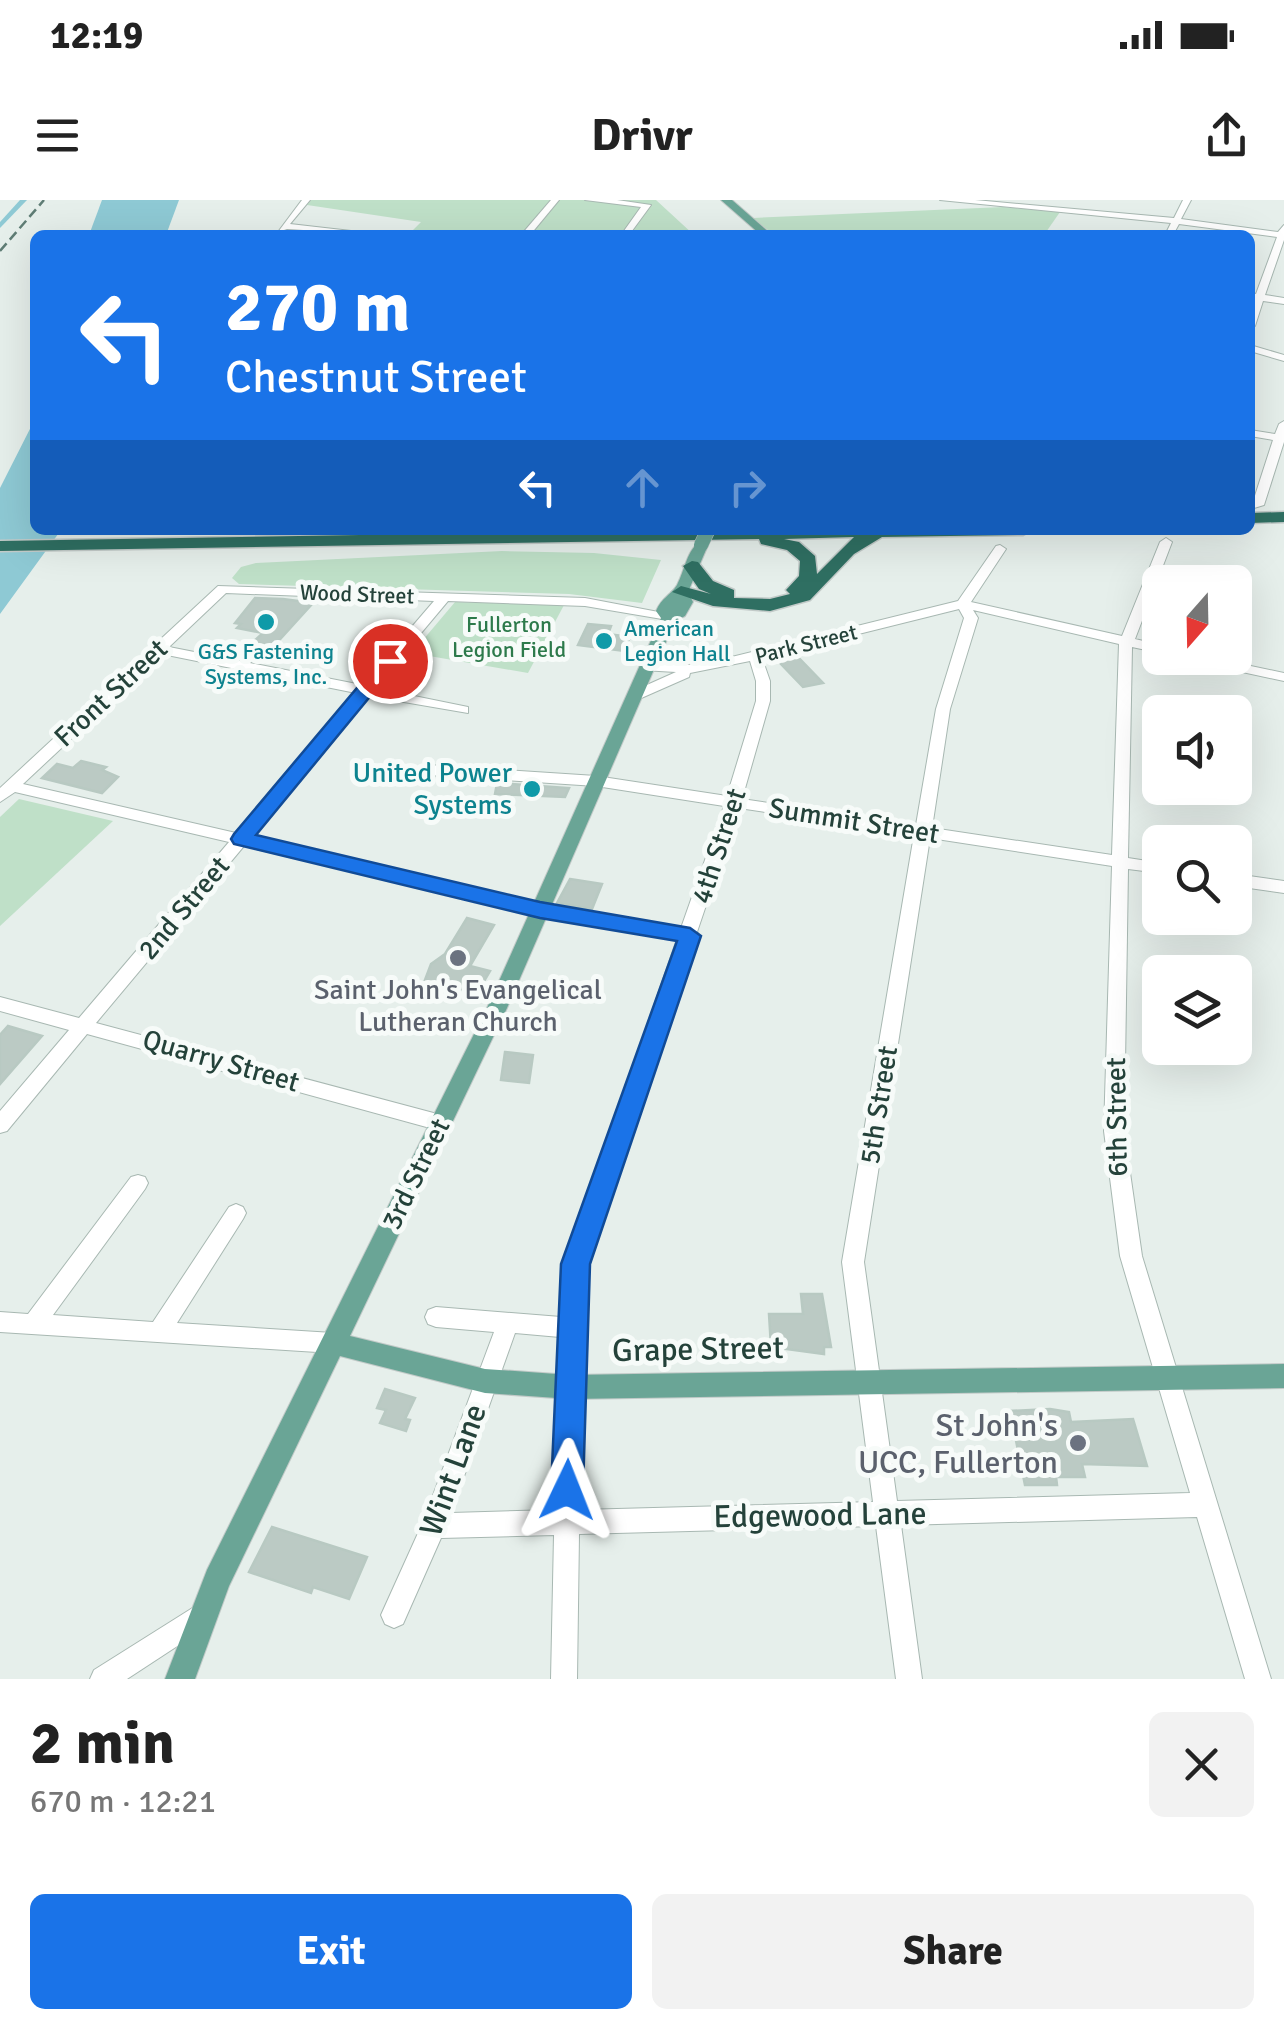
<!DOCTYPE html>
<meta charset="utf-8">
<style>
body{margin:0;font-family:Signika,sans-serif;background:#f2f2f2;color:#222;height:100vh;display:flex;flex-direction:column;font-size:38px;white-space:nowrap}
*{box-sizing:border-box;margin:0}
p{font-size:32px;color:#767676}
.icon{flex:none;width:55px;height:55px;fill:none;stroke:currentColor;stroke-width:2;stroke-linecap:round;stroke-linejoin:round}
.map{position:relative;height:1479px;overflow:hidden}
.panel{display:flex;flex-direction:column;background:#fff;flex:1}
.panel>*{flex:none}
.banner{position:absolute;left:30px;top:30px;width:1225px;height:305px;border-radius:15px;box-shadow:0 10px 40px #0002;background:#1a73e8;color:#fff;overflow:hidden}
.needle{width:65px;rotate:200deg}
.buttons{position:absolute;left:1142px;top:365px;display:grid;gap:20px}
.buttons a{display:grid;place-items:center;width:110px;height:110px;border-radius:15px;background:#fff;box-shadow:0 10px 40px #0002;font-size:50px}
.pin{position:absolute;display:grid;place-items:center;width:85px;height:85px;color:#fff;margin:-42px;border:5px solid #fff;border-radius:50%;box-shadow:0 2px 10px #0007}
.me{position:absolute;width:110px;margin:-55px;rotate:2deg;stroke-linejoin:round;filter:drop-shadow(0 0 8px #0008)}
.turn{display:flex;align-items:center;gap:35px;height:210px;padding:0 30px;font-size:45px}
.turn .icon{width:130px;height:130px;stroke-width:2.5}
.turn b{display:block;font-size:70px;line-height:85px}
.lanes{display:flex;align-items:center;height:95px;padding:0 30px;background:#0003;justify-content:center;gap:50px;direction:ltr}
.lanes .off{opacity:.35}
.round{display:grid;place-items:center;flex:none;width:105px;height:105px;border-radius:15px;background:#f2f2f2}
.head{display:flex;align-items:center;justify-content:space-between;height:170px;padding:0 30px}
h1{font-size:60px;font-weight:700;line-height:75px}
.button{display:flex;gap:20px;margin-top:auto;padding:20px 30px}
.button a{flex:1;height:115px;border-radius:15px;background:#1a73e8;color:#fff;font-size:40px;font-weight:700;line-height:115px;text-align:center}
.button a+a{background:#f2f2f2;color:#222}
.status{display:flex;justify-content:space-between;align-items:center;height:70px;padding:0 50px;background:#fff;direction:ltr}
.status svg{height:28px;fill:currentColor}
header{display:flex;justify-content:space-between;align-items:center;height:130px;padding:0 30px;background:#fff;font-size:45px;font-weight:700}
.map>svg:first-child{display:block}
.green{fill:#bfe0c8}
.water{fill:#8ec9d4}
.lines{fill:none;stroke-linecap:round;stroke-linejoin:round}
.canal{fill:#8ec9d4;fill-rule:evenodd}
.building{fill:#bbcac4;stroke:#b8c9c2;stroke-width:2.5}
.minor-casing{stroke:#a8b8b2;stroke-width:2}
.major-casing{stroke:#c2cac8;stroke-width:2}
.highway-casing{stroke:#c2cac8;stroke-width:3}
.minor{fill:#fff;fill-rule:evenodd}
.major{fill:#6aa596;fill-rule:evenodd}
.highway{fill:#2f6f62;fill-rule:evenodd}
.rail{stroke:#5f7d75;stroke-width:2.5;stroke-dasharray:10 5;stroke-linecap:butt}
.major-bridge-casing{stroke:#c2cac8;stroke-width:15;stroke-linecap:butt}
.major-bridge{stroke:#6aa596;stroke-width:14}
.route{fill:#1a73e8;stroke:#114b97;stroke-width:2.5}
.culture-dot{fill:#0f9aa8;stroke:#f7fbf9;stroke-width:4}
.worship-dot{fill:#6b7280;stroke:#f7fbf9;stroke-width:4}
.labels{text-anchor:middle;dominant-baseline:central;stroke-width:10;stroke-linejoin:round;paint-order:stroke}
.far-street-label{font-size:22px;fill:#24423a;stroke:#f7fbf9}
.far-park-label{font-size:22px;fill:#2d7a4b;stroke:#f7fbf9}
.far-culture-label{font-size:22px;fill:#0d838f;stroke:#f7fbf9;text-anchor:start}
.street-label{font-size:28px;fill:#24423a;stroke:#f7fbf9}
.culture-label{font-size:28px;fill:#0d838f;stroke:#f7fbf9;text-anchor:end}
.worship-label{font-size:28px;fill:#5b616d;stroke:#f7fbf9}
.near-street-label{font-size:32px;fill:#24423a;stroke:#f7fbf9}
.near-worship-label{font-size:32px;fill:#5b616d;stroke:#f7fbf9;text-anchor:end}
</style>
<div class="status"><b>12:19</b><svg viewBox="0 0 49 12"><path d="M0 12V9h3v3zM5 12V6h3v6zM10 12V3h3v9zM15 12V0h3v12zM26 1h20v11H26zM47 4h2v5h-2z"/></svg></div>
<header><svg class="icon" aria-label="menu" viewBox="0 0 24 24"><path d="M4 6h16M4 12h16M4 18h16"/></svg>Drivr<svg class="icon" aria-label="share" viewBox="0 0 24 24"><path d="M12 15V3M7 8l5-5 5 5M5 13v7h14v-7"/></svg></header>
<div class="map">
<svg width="1284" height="1479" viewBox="0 0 1284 1479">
<rect width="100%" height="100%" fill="#e6efeb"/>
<g class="green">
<polygon points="311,0 656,0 694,35 408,35 421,22 307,5"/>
<polygon points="1003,7 1060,12 1044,35 774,35 753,18"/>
<polygon points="502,351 594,353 661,360 642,403 569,394 239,384 232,378 241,367 256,363"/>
<polygon points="455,402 564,405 528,473 412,453"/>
<polygon points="19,599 113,621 0,726 0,617"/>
</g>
<g class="water">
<polygon points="102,0 179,0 166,35 89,35"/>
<polygon points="35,219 35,330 61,330 0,414 0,288"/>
</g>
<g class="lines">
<polygon class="canal" points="20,0 27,0 0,28 0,22"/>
</g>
<g class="building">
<polygon points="255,398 283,399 313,403 274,446 253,442 263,433 237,428 241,424 235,423"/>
<polygon points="588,424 611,426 608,434 630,437 624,451 578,445"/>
<polygon points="798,457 823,483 803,487 779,462"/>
<polygon points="81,561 106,567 102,570 118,577 102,593 42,578 57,564 73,568"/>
<polygon points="497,583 569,588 565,597 495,594"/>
<polygon points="570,679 602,684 592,709 557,703"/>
<polygon points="467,718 494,725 470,766 490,771 477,793 425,780 431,764 445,754"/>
<polygon points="8,826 42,836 0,884 0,835"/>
<polygon points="505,852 533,855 529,883 501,880"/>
<polygon points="801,1094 822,1094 831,1147 824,1147 824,1154 771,1147 769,1114 803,1114"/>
<polygon points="385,1189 415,1198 405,1219 410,1220 406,1231 380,1223 386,1210 377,1208"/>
<polygon points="1050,1209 1069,1212 1071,1222 1133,1219 1147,1266 1082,1264 1085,1277 1056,1277 1057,1285 1025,1285 1010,1211"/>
<polygon points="272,1327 367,1357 349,1399 313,1387 311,1393 249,1372"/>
</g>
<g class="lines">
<defs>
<g id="minor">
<polygon points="302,0 310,0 290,24 386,35 287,29 278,32"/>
<polygon points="551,0 559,0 530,35 521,35"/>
<polygon points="585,0 617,0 651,5 629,35 621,35 641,7"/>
<polygon points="940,0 975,0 1174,18 1183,0 1191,0 1181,19 1278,32 1284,25 1284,40 1265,95 1284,98 1284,104 1263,101 1255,126 1250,129 1250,112 1255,99 1250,99 1250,93 1256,94 1277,37 1179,24 1173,35 1165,35 1171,23"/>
<polygon points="1250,145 1284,155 1284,161 1250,151"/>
<polygon points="1284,221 1284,242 1264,305 1254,308 1252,305 1273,240 1250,236 1250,230 1275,234 1279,224"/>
<path d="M1166,338L1172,342L1135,439L1160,445V453L1132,447L1128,658L1160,663V673L1128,669L1124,931L1142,1056L1271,1479H1245L1197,1317L901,1325L922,1479H896L876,1326L579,1334L577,1479H551L554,1335L441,1338L403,1424L394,1428L385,1424L381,1415L423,1322L494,1132L436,1127L428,1124L425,1117L428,1110L436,1107L561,1117L565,1064L677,739L540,716L244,646L96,823L441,915L448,917L451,923L448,929L441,931L87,834L7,931L0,933V911L69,830L0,811V797L79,818L229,642L15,592L0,602V588L218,386L585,398L669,414L676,418L674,421L585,406L448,401L375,488L468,507V513L369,496L251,637L540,704L681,728L724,606L596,586L428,575L420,570L428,565L596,576L727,596L756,501V481L750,461L690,473L689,477L639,499H629V493L676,472L642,470V464L699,465L958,401L996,346L1000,345L1006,349L971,402L1122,436L1160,342ZM226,393L434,401L362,485L169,447ZM959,409L964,418L936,509L916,625L742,599L770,501V481L762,458ZM973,410L1119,444L1112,655L932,628L950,509L978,418ZM162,454L356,493L236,633L23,584ZM739,608L914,635L842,1062L873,1302L580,1310L582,1128L587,1064L695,740L699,735L697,732ZM930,638L1112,666L1104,931L1120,1056L1190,1293L897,1301L864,1062ZM515,1133L560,1137L555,1310L451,1313Z"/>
<polygon points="1189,458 1213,458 1284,473 1284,481 1196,462"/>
<polygon points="1235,674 1284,681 1284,693 1235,686"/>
<polygon points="138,975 145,977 148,983 145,989 53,1115 153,1122 229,1007 236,1004 243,1007 246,1013 243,1019 177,1123 333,1133 341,1136 344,1143 341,1150 333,1153 0,1132 0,1112 28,1114 131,977"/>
<polygon points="202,1402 211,1406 215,1415 211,1424 127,1479 90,1479 94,1470"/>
</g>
<g id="major">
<polygon points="721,0 732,0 772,35 761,35"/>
<path d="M701,341L708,345L688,392L693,402L685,416L675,421L507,808L350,1136L485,1169L570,1175L1284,1164V1188L570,1199L485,1193L340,1156L229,1386L195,1479H165L207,1370L487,808L661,418L656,411C662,397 670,396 677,385C685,370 687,349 701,341Z"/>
</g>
<g id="highway">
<polygon points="1284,312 1284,322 1250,323 1250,313"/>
<path d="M660,330H1032L1023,335L882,337L854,354L810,400L770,411L713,406L672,392L681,386L711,394L699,389L683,366L692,361L698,362L713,381L734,390V398L770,399L790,394L786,390L799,376L800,361L787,350L761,344L759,339L0,351V341ZM854,337L817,374L815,356L799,342L784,339Z"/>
</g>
</defs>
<use href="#minor" class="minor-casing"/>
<use href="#major" class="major-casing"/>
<use href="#highway" class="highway-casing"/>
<use href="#minor" class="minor"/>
<use href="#major" class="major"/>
<use href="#highway" class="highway"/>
<polyline class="rail" points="0,51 44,0"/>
<defs>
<polyline id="major-bridge" points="701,345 708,330"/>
</defs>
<use href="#major-bridge" class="major-bridge-casing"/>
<use href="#major-bridge" class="major-bridge"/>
</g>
<polygon class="route" points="390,456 399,461 396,465 256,635 540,702 690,728 701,736 590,1064 583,1290 578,1300 567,1305 556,1300 551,1290 561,1064 677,741 540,718 234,644 231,639 234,634 383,457"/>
<g class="culture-dot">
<circle cx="266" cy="422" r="10"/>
<circle cx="604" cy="441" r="10"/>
<circle cx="532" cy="589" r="10"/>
</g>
<g class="worship-dot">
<circle cx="458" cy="758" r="10"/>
<circle cx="1078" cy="1243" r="10"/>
</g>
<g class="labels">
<g class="far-street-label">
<text transform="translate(357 394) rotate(2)">Wood Street</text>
<text transform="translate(806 444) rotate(-14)">Park Street</text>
</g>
<g class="far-park-label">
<text x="509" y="424">Fullerton<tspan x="509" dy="25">Legion Field</tspan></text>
</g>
<g class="far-culture-label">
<text x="624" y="428">American<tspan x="624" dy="25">Legion Hall</tspan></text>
<text x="266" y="451" text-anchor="middle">G&amp;S Fastening<tspan x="266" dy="25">Systems, Inc.</tspan></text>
</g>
<g class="street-label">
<text transform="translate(111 493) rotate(-43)">Front Street</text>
<text transform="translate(854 621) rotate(9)">Summit Street</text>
<text transform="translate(719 646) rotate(-72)">4th Street</text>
<text transform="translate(184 708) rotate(-50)">2nd Street</text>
<text transform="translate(221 861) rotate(16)">Quarry Street</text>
<text transform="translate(879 905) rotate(-81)">5th Street</text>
<text transform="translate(1117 917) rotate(-91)">6th Street</text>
<text transform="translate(416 974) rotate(-64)">3rd Street</text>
</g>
<g class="culture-label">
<text x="512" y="573">United Power<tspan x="512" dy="32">Systems</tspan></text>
</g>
<g class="worship-label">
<text x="458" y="790">Saint John's Evangelical<tspan x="458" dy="32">Lutheran Church</tspan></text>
</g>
<g class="near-street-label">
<text transform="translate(698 1149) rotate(-1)">Grape Street</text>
<text transform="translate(453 1270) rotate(-70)">Wint Lane</text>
<text transform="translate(820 1315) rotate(-1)">Edgewood Lane</text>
</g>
<g class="near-worship-label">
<text x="1058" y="1225">St John's<tspan x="1058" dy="37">UCC, Fullerton</tspan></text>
</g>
</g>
</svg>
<div class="buttons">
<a><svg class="needle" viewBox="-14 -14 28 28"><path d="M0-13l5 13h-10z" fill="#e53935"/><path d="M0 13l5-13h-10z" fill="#767676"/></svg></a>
<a><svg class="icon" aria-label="sound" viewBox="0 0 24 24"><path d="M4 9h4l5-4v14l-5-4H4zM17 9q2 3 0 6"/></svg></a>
<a><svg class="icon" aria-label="search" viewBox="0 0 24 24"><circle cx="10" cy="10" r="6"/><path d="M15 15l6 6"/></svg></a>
<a><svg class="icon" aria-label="layers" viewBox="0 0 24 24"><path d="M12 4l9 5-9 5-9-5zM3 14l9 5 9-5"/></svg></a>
</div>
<div class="pin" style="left:390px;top:461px;background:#d93025"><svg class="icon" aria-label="arrive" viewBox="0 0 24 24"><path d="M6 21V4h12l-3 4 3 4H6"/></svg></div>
<svg class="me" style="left:567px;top:1290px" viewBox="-20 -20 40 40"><path d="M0-17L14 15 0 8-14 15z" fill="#1a73e8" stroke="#fff" stroke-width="4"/></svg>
<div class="banner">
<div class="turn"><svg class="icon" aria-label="left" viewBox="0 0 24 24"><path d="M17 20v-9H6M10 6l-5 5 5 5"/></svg><div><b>270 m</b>Chestnut Street</div></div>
<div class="lanes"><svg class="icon" aria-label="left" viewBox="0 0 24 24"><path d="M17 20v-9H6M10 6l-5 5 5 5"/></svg><svg class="icon off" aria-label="ahead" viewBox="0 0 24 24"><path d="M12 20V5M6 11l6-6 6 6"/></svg><svg class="icon off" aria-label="right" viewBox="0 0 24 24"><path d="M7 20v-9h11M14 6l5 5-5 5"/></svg></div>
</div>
</div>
<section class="panel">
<div class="head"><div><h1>2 min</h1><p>670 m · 12:21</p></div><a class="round"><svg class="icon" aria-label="close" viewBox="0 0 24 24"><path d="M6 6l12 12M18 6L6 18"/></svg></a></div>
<div class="button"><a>Exit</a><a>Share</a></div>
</section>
